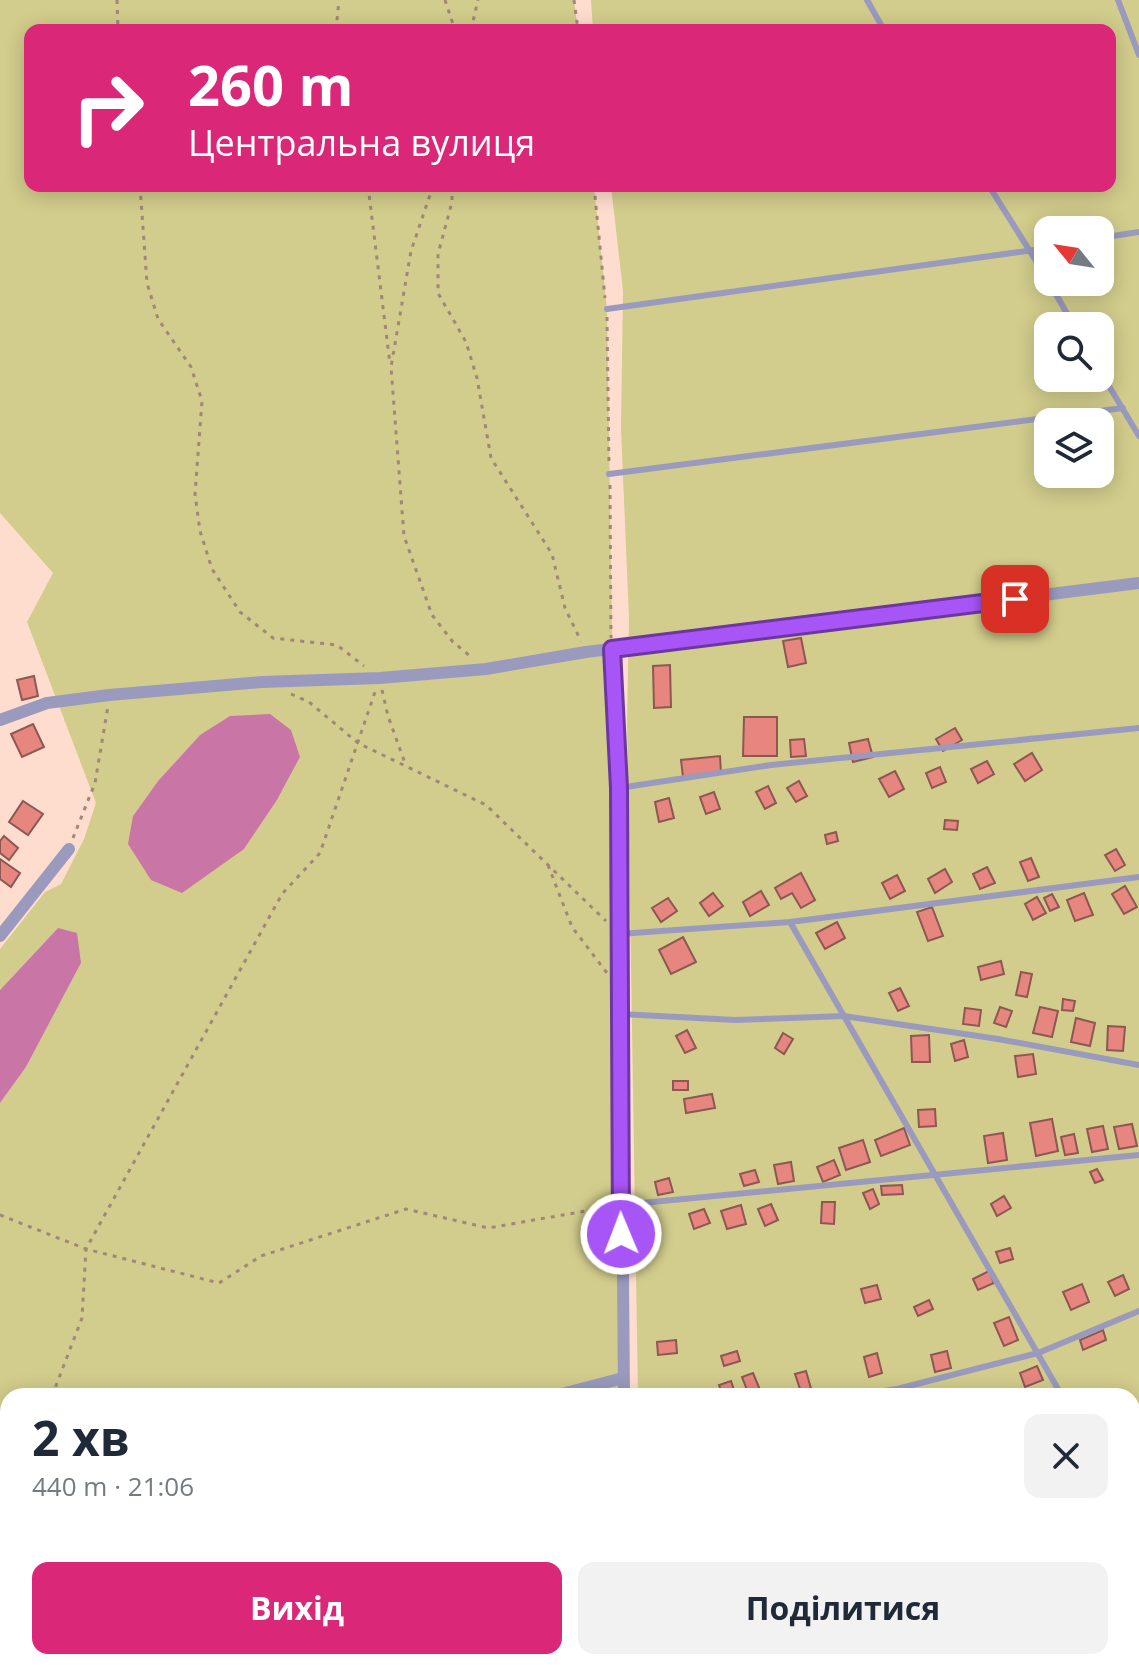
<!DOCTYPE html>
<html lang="uk">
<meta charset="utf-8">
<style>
body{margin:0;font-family:"Open Sans",sans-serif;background:#f2f2f3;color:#1f2937;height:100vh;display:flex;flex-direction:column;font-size:30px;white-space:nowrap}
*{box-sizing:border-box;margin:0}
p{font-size:26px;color:#747a83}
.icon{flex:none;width:44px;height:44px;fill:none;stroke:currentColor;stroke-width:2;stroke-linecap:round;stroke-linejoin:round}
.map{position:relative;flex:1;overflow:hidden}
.panel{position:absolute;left:0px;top:1388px;width:1140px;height:282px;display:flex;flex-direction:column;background:#fff;border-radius:24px 24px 0 0;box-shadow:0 4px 20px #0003}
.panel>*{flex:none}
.hud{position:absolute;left:24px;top:24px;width:1092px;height:168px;border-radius:16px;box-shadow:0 4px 20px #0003;background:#db2777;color:#fff;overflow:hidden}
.needle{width:52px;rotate:300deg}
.fabs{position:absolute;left:1034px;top:216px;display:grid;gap:16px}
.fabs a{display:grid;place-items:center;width:80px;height:80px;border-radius:16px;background:#fff;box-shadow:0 4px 20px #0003;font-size:40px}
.pin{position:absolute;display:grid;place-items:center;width:68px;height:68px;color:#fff;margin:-34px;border-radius:16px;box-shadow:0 4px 12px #0006}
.me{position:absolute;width:88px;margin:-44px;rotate:359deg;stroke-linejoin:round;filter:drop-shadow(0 0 6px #0008)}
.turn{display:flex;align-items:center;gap:28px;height:168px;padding:0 32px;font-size:36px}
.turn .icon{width:104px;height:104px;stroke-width:2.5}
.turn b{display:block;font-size:56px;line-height:68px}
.round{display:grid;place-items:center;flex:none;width:84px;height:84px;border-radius:16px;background:#f2f2f3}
.headline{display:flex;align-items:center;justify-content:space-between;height:136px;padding:0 32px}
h1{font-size:48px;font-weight:700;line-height:60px}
.action{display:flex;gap:16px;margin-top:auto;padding:16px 32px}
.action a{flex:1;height:92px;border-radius:16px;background:#db2777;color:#fff;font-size:32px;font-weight:700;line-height:92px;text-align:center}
.action a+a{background:#f2f2f3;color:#1f2937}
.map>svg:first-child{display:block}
.green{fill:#d2cd8c;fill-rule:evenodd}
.water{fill:#c976a7}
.building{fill:#e6867f;stroke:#8d5753;stroke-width:2}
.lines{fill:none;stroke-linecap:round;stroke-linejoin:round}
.path{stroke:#a18679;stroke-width:3;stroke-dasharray:4 6;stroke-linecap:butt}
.lane{stroke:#9a9abf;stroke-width:6}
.street{stroke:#9a9abf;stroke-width:12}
.route-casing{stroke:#6d37a1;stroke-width:20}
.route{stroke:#a855f7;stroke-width:14}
</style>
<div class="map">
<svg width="1139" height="1669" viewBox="0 0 1139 1669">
<rect width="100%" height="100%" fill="#ffddce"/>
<g class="green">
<path d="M0,0H574L578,30H30V186H594L607,309L624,1396H8V1551H0V1103L26,1067L81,963L58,928L0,990V949L45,892L61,884L84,839L96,803L27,622L53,573L0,513ZM200,735L300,757L277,800L244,849L133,816L158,781Z"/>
<path d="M591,0H1139V1546L1132,1545V1396H638L627,721L629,618L621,429L623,291L611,186H1110V30H593ZM1048,230H1100V282H1048ZM1048,326H1100V378H1048ZM1048,422H1100V474H1048Z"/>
<polygon points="1132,1584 1139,1585 1139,1669 640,1669 641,1662 1132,1662"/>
<polygon points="8,1617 8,1662 632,1662 631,1669 0,1669 0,1621"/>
</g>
<g class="water">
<polygon points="270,714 291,730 300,757 277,800 244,849 182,893 151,880 128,844 133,816 158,781 200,735 230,716"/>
<polygon points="58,928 77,933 81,963 26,1067 0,1103 0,990"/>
<polygon points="0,1551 8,1551 8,1617 0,1621"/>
</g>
<g class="building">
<polygon points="801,638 806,663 788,667 783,641"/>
<polygon points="670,665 671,707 654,708 653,666"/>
<polygon points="34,676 38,696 22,700 17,680"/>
<polygon points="744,717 777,717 777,756 743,756"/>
<polygon points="33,724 44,747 22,757 11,734"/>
<polygon points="955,728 962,740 943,751 936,739"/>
<polygon points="804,739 806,756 791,757 790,740"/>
<polygon points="868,739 873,757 853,762 849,743"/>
<polygon points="1032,753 1042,770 1025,781 1014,764"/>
<polygon points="720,756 721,773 683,777 681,760"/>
<polygon points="987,761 994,774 978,783 971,769"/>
<polygon points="940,767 946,782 932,788 926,773"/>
<polygon points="895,771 904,789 889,797 879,779"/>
<polygon points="799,781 807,796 796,802 787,788"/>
<polygon points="768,786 776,803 765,809 756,792"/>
<polygon points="714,792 720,809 706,814 700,797"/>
<polygon points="669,798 674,818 659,822 655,802"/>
<polygon points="23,801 43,814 28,835 9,822"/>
<polygon points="945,820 958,821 957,830 944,829"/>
<polygon points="836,832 838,841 827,844 825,835"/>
<polygon points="4,836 18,848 9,860 0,853 0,841"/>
<polygon points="1116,849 1125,865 1115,871 1105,855"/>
<polygon points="1031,858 1039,877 1028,881 1020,862"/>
<polygon points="0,859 20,873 11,887 0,879"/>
<polygon points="987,867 995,883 980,889 973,874"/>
<polygon points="945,869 952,882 935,893 928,879"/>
<polygon points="801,873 815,900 801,908 792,893 781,899 775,888"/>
<polygon points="897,875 905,891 890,899 882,883"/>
<polygon points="1125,886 1137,907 1124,914 1112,894"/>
<polygon points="761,891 769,905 750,916 743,902"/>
<polygon points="713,893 723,906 709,916 700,903"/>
<polygon points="1084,893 1093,915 1075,921 1067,900"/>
<polygon points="1052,894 1059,907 1050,911 1044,898"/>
<polygon points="1037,897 1046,913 1033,920 1025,904"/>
<polygon points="668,898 677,911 661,922 652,908"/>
<polygon points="932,907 943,936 928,941 917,912"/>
<polygon points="837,922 845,938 825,949 816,933"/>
<polygon points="683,937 696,962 671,974 659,950"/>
<polygon points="1001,961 1004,974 981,980 978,967"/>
<polygon points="1021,972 1032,974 1027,997 1016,995"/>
<polygon points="900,988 909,1006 898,1011 889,993"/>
<polygon points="1063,999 1075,1001 1073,1011 1062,1010"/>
<polygon points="1000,1007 1012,1011 1006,1027 994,1023"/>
<polygon points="1040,1007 1058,1011 1052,1037 1033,1033"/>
<polygon points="965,1008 981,1010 979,1026 963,1024"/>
<polygon points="1076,1018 1095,1023 1090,1046 1071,1042"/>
<polygon points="1108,1026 1125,1027 1123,1051 1107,1050"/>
<polygon points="687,1030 696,1048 685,1053 676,1036"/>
<polygon points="783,1033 793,1039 784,1054 775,1048"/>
<polygon points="929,1035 930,1062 912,1062 911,1036"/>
<polygon points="964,1040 968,1057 955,1061 951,1044"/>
<polygon points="1033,1054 1036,1074 1018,1077 1015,1056"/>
<rect x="673" y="1081" width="15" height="9"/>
<polygon points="712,1094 715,1108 686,1113 684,1099"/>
<polygon points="935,1109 936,1126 919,1127 918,1110"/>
<polygon points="1052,1119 1058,1151 1036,1156 1030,1123"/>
<polygon points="1132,1124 1137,1146 1119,1149 1114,1127"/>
<polygon points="1103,1126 1108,1149 1092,1152 1087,1129"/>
<polygon points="904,1128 910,1145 881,1156 875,1140"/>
<polygon points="1003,1133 1007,1160 988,1163 984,1136"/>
<polygon points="1074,1134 1078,1153 1065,1155 1061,1137"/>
<polygon points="863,1140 870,1162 846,1170 839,1148"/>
<polygon points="834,1160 840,1175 823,1182 817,1167"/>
<polygon points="791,1162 794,1181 778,1184 774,1165"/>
<polygon points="1097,1169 1103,1180 1095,1183 1090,1172"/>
<polygon points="755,1170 759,1182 744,1186 740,1174"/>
<polygon points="669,1178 673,1192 658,1195 655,1182"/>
<polygon points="902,1185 903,1194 882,1195 881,1186"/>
<polygon points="873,1189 879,1204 870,1209 863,1193"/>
<polygon points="1004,1196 1011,1208 997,1216 991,1204"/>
<polygon points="822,1202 835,1202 834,1224 821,1223"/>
<polygon points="771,1204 778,1220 765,1226 758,1209"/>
<polygon points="741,1205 746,1224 727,1229 721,1211"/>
<polygon points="704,1209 710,1223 694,1229 689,1214"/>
<polygon points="1010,1248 1013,1259 1000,1263 996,1252"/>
<polygon points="989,1271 994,1283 978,1290 973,1279"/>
<polygon points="1123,1275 1129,1289 1115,1296 1108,1282"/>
<polygon points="1082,1284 1089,1302 1071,1310 1063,1292"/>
<polygon points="877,1285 881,1299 865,1303 861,1289"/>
<polygon points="929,1300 933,1309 918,1316 914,1307"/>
<polygon points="1009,1317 1018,1340 1004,1346 994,1323"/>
<polygon points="1103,1330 1106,1340 1083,1350 1080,1340"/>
<polygon points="676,1340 677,1353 658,1355 657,1342"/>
<polygon points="737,1351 740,1361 724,1366 721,1356"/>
<polygon points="947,1351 951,1368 935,1372 931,1355"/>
<polygon points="877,1353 882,1373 869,1377 864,1357"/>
<polygon points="1037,1366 1043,1380 1025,1387 1020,1373"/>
<polygon points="806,1371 812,1392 802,1395 795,1374"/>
<polygon points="753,1373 760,1390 749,1395 742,1377"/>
<polygon points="731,1381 736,1396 723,1396 719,1385"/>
<polygon points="723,1662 725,1669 703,1669 702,1663"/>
<polygon points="745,1662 761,1662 762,1669 746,1669"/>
<rect x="812" y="1662" width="17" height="7"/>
<polygon points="861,1662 880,1662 881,1669 862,1669"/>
</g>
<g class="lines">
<g class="path">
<polyline points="117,0 118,30"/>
<polyline points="445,0 455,30"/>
<polyline points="574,0 578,30"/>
<polyline points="336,30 339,0"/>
<polyline points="471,30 478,0"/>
<polyline points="140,186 147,283 158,319 191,367 202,401 195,494 200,531 212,569 240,612 273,638 337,645 364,666"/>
<polyline points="368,186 390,364"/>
<polyline points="433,186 411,251 391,367 404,536 432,615 453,642 470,656"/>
<polyline points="452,186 452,202 438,254 438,293 466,342 477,378 491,458 552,554 565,608 581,641"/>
<polyline points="594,186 605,298"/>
<polyline points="607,317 609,466"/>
<polyline points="610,485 611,638"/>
<polyline points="382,690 388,716 406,766"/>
<polyline points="291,694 309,702 358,743 486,805 606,921"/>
<polyline points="73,838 95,783 108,706"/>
<polyline points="548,865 572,927 607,973"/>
<polyline points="0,1215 86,1249 219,1283 261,1256 406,1209 488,1228 609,1207"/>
<polyline points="52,1396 82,1318 86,1249 282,894 320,853 375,692"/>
<polyline points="4,1515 8,1506"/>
<polyline points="1132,1588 1139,1588"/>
</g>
<g class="lane">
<polyline points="867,0 884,30"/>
<polyline points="1118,0 1139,55"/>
<polyline points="989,186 1048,280"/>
<polyline points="1100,238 1139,232"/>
<polyline points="1049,282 1074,326"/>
<polyline points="607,309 1048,248"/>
<polyline points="1100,371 1139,436"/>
<polyline points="609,474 1123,408"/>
<polyline points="619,788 771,765 1139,728"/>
<polyline points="790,922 1062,1396"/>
<polyline points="619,934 790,922 1139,877"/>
<polyline points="620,1014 735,1020 844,1016 998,1039 1139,1065"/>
<polyline points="621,1205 1139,1155"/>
<polyline points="851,1396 897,1389 1038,1353 1139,1311"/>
<polyline points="1132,1456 1139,1455"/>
</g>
<g class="street">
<polyline points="612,649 619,788 624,1396"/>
<polyline points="0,720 47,703 109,695 262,682 380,678 486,669 586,652 1139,583"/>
<polyline points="0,936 69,849"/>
<polyline points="554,1396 623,1378"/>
<polyline points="0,1529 8,1528"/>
<polyline points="631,1669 632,1662"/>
</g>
</g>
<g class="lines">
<defs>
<polyline id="route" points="621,1234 619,788 612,649 1015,599"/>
</defs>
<use href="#route" class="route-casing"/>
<use href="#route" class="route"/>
</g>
</svg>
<div class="fabs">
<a><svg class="needle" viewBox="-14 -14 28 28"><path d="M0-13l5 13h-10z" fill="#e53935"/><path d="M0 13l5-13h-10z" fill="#747a83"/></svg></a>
<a><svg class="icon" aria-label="search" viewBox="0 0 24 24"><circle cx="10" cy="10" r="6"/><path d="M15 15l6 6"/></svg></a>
<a><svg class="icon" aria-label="layers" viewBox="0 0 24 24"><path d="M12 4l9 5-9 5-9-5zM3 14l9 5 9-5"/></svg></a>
</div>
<div class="pin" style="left:1015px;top:599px;background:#d93025"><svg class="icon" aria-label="arrive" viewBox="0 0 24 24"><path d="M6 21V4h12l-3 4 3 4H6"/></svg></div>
<svg class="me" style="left:621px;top:1234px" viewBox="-20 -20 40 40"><circle r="17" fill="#a855f7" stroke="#fff" stroke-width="3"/><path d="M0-11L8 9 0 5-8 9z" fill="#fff"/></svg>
<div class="hud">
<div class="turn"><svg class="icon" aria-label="right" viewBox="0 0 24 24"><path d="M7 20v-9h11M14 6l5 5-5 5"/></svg><div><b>260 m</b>Центральна вулиця</div></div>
</div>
<section class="panel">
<div class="headline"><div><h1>2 хв</h1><p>440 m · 21:06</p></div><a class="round"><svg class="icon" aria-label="close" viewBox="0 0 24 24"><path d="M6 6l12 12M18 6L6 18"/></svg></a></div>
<div class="action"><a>Вихід</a><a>Поділитися</a></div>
</section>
</div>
